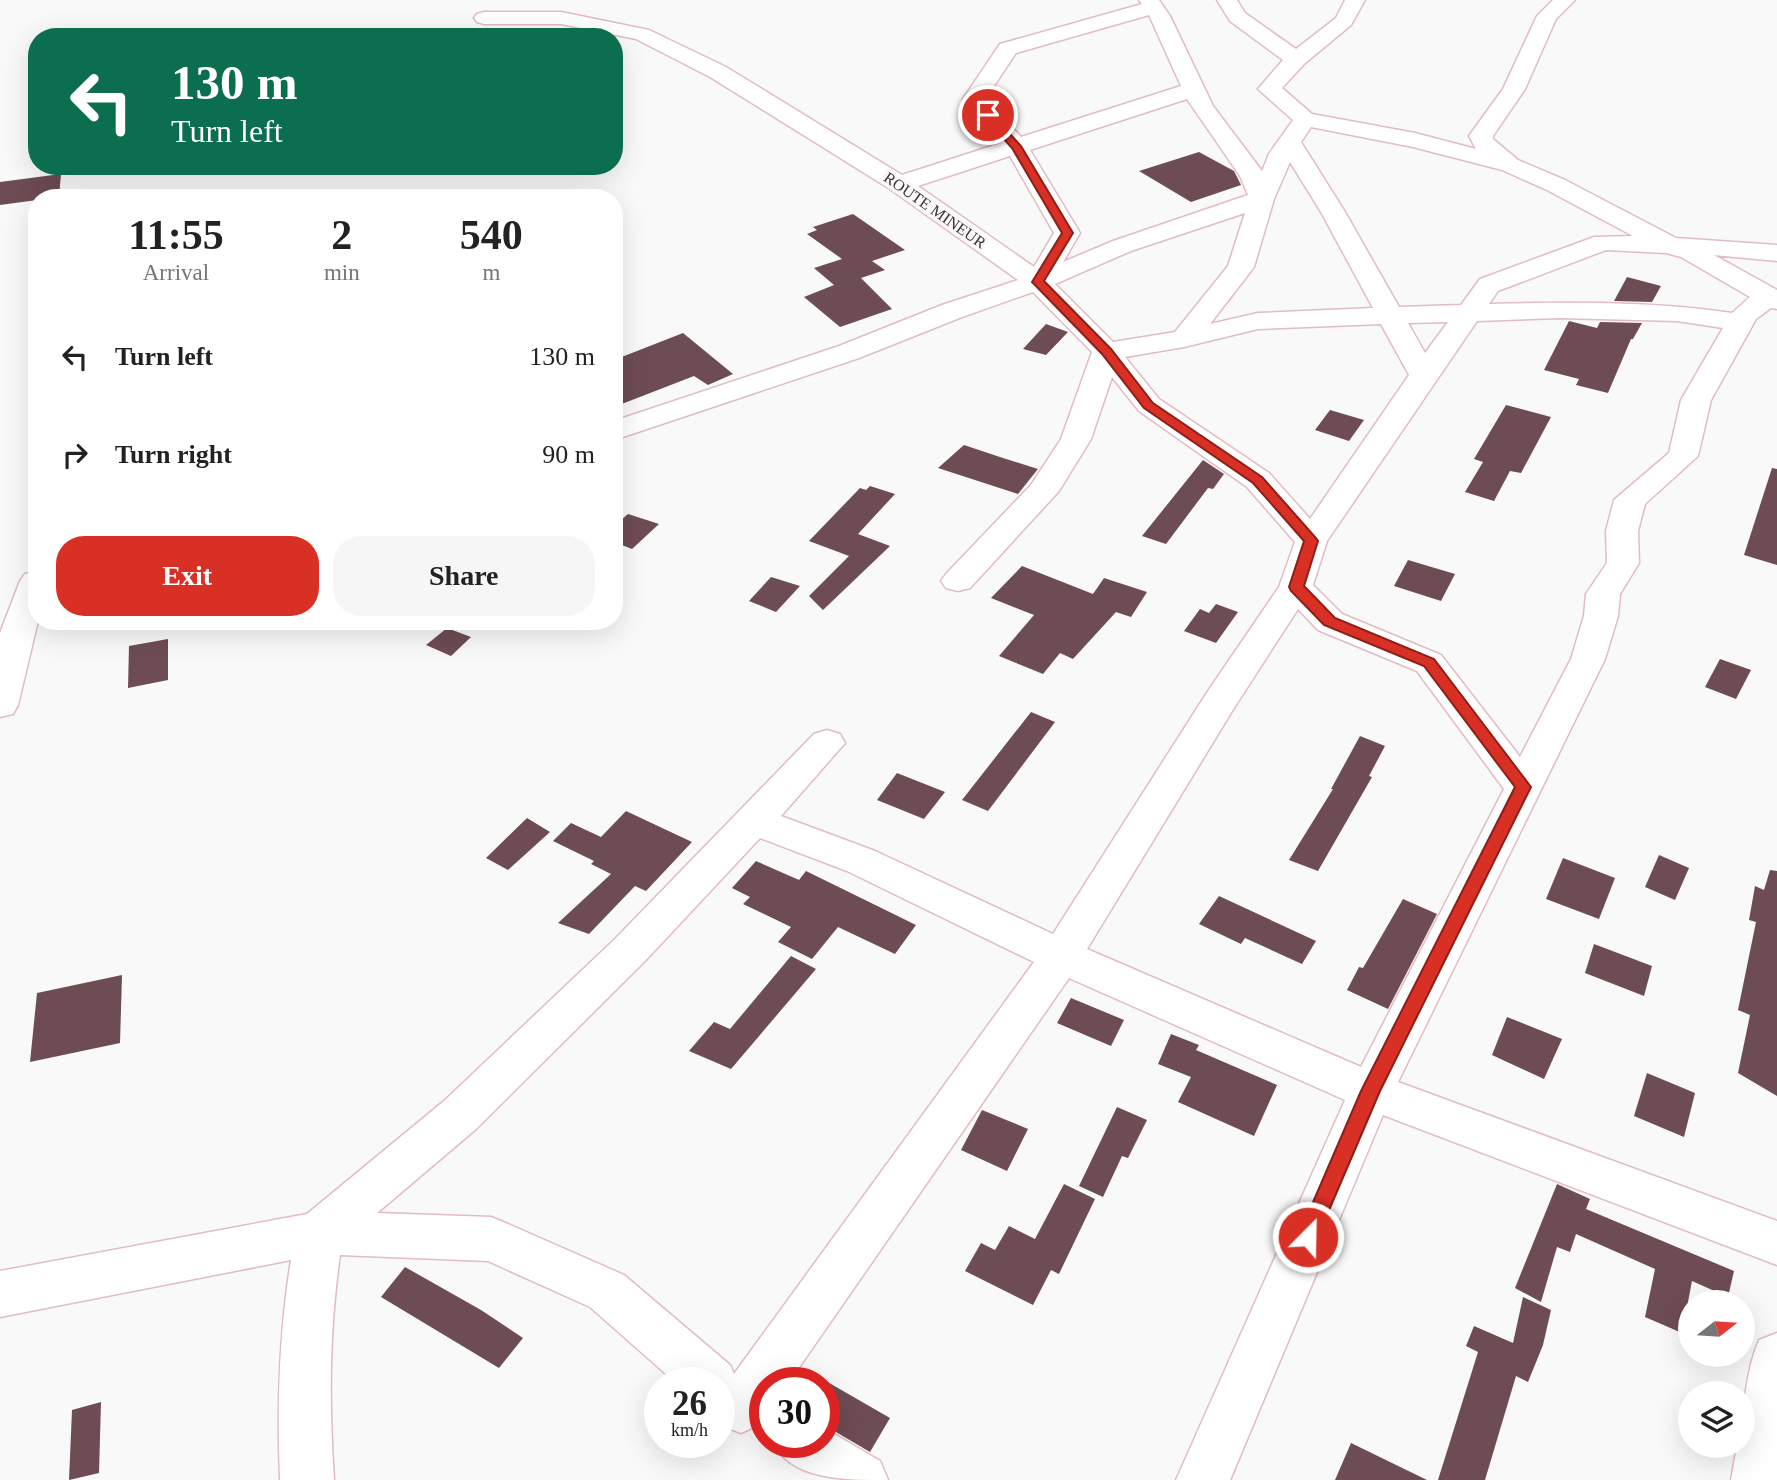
<!DOCTYPE html>
<style>
body{margin:0;font-family:"Times New Roman",serif;background:#f6f6f6;color:#222;height:100vh;display:flex;flex-direction:column;font-size:26px;white-space:nowrap}
*{box-sizing:border-box;margin:0}
p{font-size:23px;color:#767676}
.icon{flex:none;width:38px;height:38px;fill:none;stroke:currentColor;stroke-width:2;stroke-linecap:round;stroke-linejoin:round}
.map{position:relative;flex:1;overflow:hidden}
.drawer{position:absolute;left:28px;top:189px;width:595px;height:441px;display:flex;flex-direction:column;background:#fff;border-radius:28px;box-shadow:0 7px 28px #0002}
.drawer>*{flex:none}
.guide{position:absolute;left:28px;top:28px;width:595px;height:147px;border-radius:28px;box-shadow:0 7px 28px #0002;background:#0b6e4f;color:#fff;overflow:hidden}
.needle{width:46px;rotate:73deg}
.controls{position:absolute;left:1678px;top:1290px;display:grid;gap:14px}
.controls a{display:grid;place-items:center;width:77px;height:77px;border-radius:50%;background:#fff;box-shadow:0 7px 28px #0002;font-size:35px}
.speed{position:absolute;left:644px;top:1367px;display:flex;gap:14px;font-size:35px;font-weight:700;text-align:center}
.speed>*{display:grid;place-content:center;width:91px;height:91px;border-radius:50%;background:#fff;box-shadow:0 7px 28px #0002;line-height:1}
.speed small{font-size:18px;font-weight:400}
.speed .limit{border:10px solid #d22;background:#fff;color:#111}
.pin{position:absolute;display:grid;place-items:center;width:60px;height:60px;color:#fff;margin:-30px;border:4px solid #fff;border-radius:50%;box-shadow:0 2px 7px #0007}
.me{position:absolute;width:77px;margin:-38px;rotate:23deg;stroke-linejoin:round;filter:drop-shadow(0 0 5px #0008)}
.turn{display:flex;align-items:center;gap:24px;height:147px;padding:0 28px;font-size:32px}
.turn .icon{width:91px;height:91px;stroke-width:2.5}
.turn b{display:block;font-size:49px;line-height:60px}
.eta{display:flex;justify-content:space-evenly;align-items:center;height:119px;text-align:center}
.eta b{font-size:42px;font-weight:700;line-height:49px}
.button{display:flex;gap:14px;margin-top:auto;padding:14px 28px}
.button a{flex:1;height:80px;border-radius:28px;background:#d93025;color:#fff;font-size:28px;font-weight:700;line-height:80px;text-align:center}
.button a+a{background:#f6f6f6;color:#222}
ul{padding:0;list-style:none}
li{display:flex;align-items:center;gap:21px;height:98px;padding:0 28px}
li div{flex:1}
li b{display:block;font-size:26px}
li em{font-style:normal}
.map>svg:first-child{display:block}
.building{fill:#6e4c53}
.lines{fill:none;stroke-linecap:round;stroke-linejoin:round}
.minor-casing{stroke:#e3bbc2;stroke-width:3}
.minor{fill:#fff;fill-rule:evenodd}
.route{fill:#d93025;stroke:#8d1f18;stroke-width:2}
.labels{text-anchor:middle;dominant-baseline:central;stroke-width:7;stroke-linejoin:round;paint-order:stroke}
.far-street-label{font-size:16px;fill:#403033;stroke:#f9f9f9}
</style>
<div class="map">
<svg width="1777" height="1480" viewBox="0 0 1777 1480">
<rect width="100%" height="100%" fill="#f9f9f9"/>
<g class="building">
<polygon points="1199,152 1234,171 1241,185 1191,202 1139,171"/>
<polygon points="61,174 59,197 37,198 37,200 0,205 0,182"/>
<polygon points="853,214 905,250 872,261 885,270 861,278 892,309 840,327 804,297 834,285 814,268 842,259 807,234 817,230 813,227"/>
<polygon points="1627,277 1661,286 1652,302 1614,301"/>
<polygon points="1569,321 1597,328 1600,322 1642,323 1633,339 1631,339 1608,393 1576,385 1579,379 1544,370"/>
<polygon points="1046,324 1068,332 1046,355 1023,349"/>
<polygon points="683,333 733,374 708,385 694,376 614,407 614,360"/>
<polygon points="1506,405 1551,417 1521,473 1510,471 1494,501 1465,492 1483,462 1474,459"/>
<polygon points="1330,410 1364,420 1349,441 1315,430"/>
<polygon points="964,445 1003,458 1038,469 1018,494 938,468"/>
<polygon points="1203,460 1224,474 1213,489 1208,488 1166,544 1142,536"/>
<polygon points="1772,468 1777,469 1777,565 1744,555"/>
<polygon points="870,486 895,494 858,534 890,546 823,610 809,596 849,556 809,541 860,488 866,490"/>
<polygon points="628,514 659,524 632,549 614,542 614,526"/>
<polygon points="1408,560 1455,574 1441,601 1394,586"/>
<polygon points="1022,566 1093,594 1104,578 1147,592 1131,617 1116,612 1073,659 1060,653 1043,674 999,656 1034,615 991,598"/>
<polygon points="771,577 800,586 776,612 749,601"/>
<polygon points="1216,604 1238,612 1216,643 1184,631 1200,609 1209,613"/>
<polygon points="447,628 471,637 451,656 426,645"/>
<polygon points="168,639 168,680 128,688 129,646"/>
<polygon points="1720,659 1751,670 1736,699 1705,687"/>
<polygon points="1031,712 1055,722 988,811 962,800"/>
<polygon points="1360,736 1385,746 1369,776 1372,777 1318,871 1289,860 1333,789 1331,789"/>
<polygon points="897,773 945,792 924,819 877,800"/>
<polygon points="626,811 692,842 646,891 635,886 589,934 558,923 611,874 591,864 594,861 553,841 571,823 601,837"/>
<polygon points="527,818 550,832 508,870 486,858"/>
<polygon points="1659,855 1689,868 1675,900 1645,887"/>
<polygon points="1563,858 1615,878 1599,919 1546,899"/>
<polygon points="756,861 799,880 806,871 916,925 895,954 838,927 812,959 778,942 791,927 743,904 750,897 732,888"/>
<polygon points="1770,870 1777,871 1777,1096 1738,1073 1750,1015 1738,1010 1756,922 1749,920 1755,886 1764,890"/>
<polygon points="1219,896 1316,941 1302,964 1245,938 1241,944 1199,924"/>
<polygon points="1403,899 1437,914 1388,1009 1347,990 1359,967 1363,968"/>
<polygon points="1594,944 1652,966 1644,996 1585,973"/>
<polygon points="791,956 816,969 731,1069 689,1051 714,1022 730,1029"/>
<polygon points="122,975 120,1043 30,1062 37,993"/>
<polygon points="1071,998 1124,1020 1111,1046 1057,1023"/>
<polygon points="1507,1017 1562,1039 1544,1079 1492,1055"/>
<polygon points="1171,1034 1199,1045 1196,1050 1277,1085 1254,1136 1178,1102 1191,1077 1158,1064"/>
<polygon points="1647,1073 1695,1093 1684,1137 1634,1116"/>
<polygon points="1117,1107 1147,1120 1128,1158 1122,1156 1103,1197 1079,1186"/>
<polygon points="982,1110 1028,1129 1007,1171 961,1150"/>
<polygon points="1064,1184 1095,1199 1059,1274 1051,1270 1033,1305 965,1271 981,1243 995,1250 1009,1226 1035,1239"/>
<polygon points="1557,1184 1590,1199 1586,1209 1734,1271 1728,1297 1692,1281 1682,1333 1645,1317 1655,1269 1576,1234 1570,1252 1557,1247 1541,1302 1515,1288"/>
<polygon points="405,1267 481,1310 523,1338 499,1368 381,1297"/>
<polygon points="1523,1297 1551,1310 1543,1345 1528,1382 1516,1376 1485,1480 1438,1480 1478,1352 1466,1346 1474,1326 1513,1343"/>
<polygon points="824,1380 890,1418 870,1452 824,1425"/>
<polygon points="101,1402 99,1473 69,1480 72,1410"/>
<polygon points="1351,1443 1427,1480 1335,1480"/>
</g>
<g class="lines">
<defs>
<g id="minor">
<path d="M1139,0H1159L1170,16L1213,106L1262,171L1269,154L1293,120L1258,89L1283,60L1230,21L1217,0H1237L1245,13L1296,49L1336,18L1345,0H1365L1351,25L1304,64L1282,88L1312,114L1415,133L1476,149L1469,136L1503,89L1537,16L1553,0H1575L1556,19L1525,89L1493,136V139L1518,160L1565,180L1676,238L1777,245V261L1714,255L1777,290V309L1771,308L1756,319L1711,400L1698,456L1645,504L1638,531L1639,563L1620,594L1618,616L1605,659L1398,1082L1777,1221V1265L1383,1115L1230,1480H1176L1345,1100L1069,978L789,1382H765C765,1412 771,1421 741,1433L723,1426L719,1418V1382H675L590,1307L488,1261L340,1255C329,1332 329,1403 334,1480H280C277,1405 279,1334 291,1260L0,1317V1271L307,1214L444,1101L615,939L814,734L827,730L840,734L845,743L781,816L875,851L1053,934L1208,691L1279,587L1295,542L1247,487L1139,411L1112,377L1091,439L1059,491L970,588L958,591L946,588L941,581L946,574L1031,485L1061,439L1092,352L1033,292L962,317L859,358L614,440V421L839,346L942,305L1018,280L890,189L710,77L636,39L561,24H484L477,22L474,18L477,14L484,12H561L649,30L726,67L902,175L1001,143L963,99L1000,44L1142,4ZM1149,15L1181,86L1021,137L986,98L1016,53ZM1187,99L1240,176L1248,195L1113,241L1063,262L1080,233L1030,150ZM1311,127L1413,147L1502,170L1547,190L1633,236L1594,237L1480,279L1461,305L1399,307L1345,212L1301,142ZM1010,156L1054,233L1034,267L918,186ZM1290,162L1321,212L1373,308L1258,313L1210,324L1254,267L1274,199ZM1245,213L1228,266L1175,332L1113,342L1055,284L1131,251ZM1606,250L1666,253L1681,257L1750,297L1732,313C1651,301 1570,302 1489,304L1498,291ZM1560,318L1677,321L1723,328L1681,400L1669,453L1614,500L1606,531L1607,563L1586,594L1584,616L1571,659L1520,757L1441,655L1342,614L1313,585L1327,541L1477,321ZM1448,322L1425,353L1408,323ZM1381,324L1409,375L1310,519L1269,473L1159,399L1125,357L1184,347L1258,329ZM1298,609L1318,630L1417,671L1504,789L1361,1067L1087,949L1234,708ZM760,838L847,871L1034,962L734,1374L730,1365L624,1275L508,1224L491,1217L377,1213L476,1129L645,961Z"/>
<polygon points="37,571 38,621 18,705 13,714 0,717 0,633 20,581 25,574"/>
<path d="M1777,1333V1480H1731L1737,1446H1743C1743,1410 1745,1373 1759,1340Z"/>
<path d="M824,1428L880,1461L888,1480C843,1480 792,1480 772,1442H824Z"/>
</g>
</defs>
<use href="#minor" class="minor-casing"/>
<use href="#minor" class="minor"/>
</g>
<polygon class="route" points="984,113 991,113 1021,146 1073,233 1044,281 1111,349 1153,403 1262,477 1316,538 1318,541 1304,586 1335,618 1434,659 1531,787 1380,1091 1315,1243 1308,1246 1301,1243 1298,1237 1361,1091 1515,787 1424,666 1324,625 1291,591 1289,587 1304,541 1253,483 1144,408 1102,354 1034,284 1032,282 1062,233 1012,148 984,117"/>
<g class="labels">
<g class="far-street-label">
<text transform="translate(935 210) rotate(35)">ROUTE MINEUR</text>
</g>
</g>
</svg>
<div class="controls">
<a><svg class="needle" viewBox="-14 -14 28 28"><path d="M0-13l5 13h-10z" fill="#e53935"/><path d="M0 13l5-13h-10z" fill="#767676"/></svg></a>
<a><svg class="icon" aria-label="layers" viewBox="0 0 24 24"><path d="M12 4l9 5-9 5-9-5zM3 14l9 5 9-5"/></svg></a>
</div>
<div class="speed"><div>26<small>km/h</small></div><div class="limit">30</div></div>
<div class="pin" style="left:988px;top:115px;background:#d93025"><svg class="icon" aria-label="arrive" viewBox="0 0 24 24"><path d="M6 21V4h12l-3 4 3 4H6"/></svg></div>
<svg class="me" style="left:1308px;top:1237px" viewBox="-20 -20 40 40"><circle r="17" fill="#d93025" stroke="#fff" stroke-width="3"/><path d="M0-11L8 9 0 5-8 9z" fill="#fff"/></svg>
<div class="guide">
<div class="turn"><svg class="icon" aria-label="left" viewBox="0 0 24 24"><path d="M17 20v-9H6M10 6l-5 5 5 5"/></svg><div><b>130 m</b>Turn left</div></div>
</div>
<section class="drawer">
<div class="eta">
<div><b>11:55</b><p>Arrival</p></div>
<div><b>2</b><p>min</p></div>
<div><b>540</b><p>m</p></div>
</div>
<ul>
<li><svg class="icon" aria-label="left" viewBox="0 0 24 24"><path d="M17 20v-9H6M10 6l-5 5 5 5"/></svg><div><b>Turn left</b></div><em>130 m</em></li>
<li><svg class="icon" aria-label="right" viewBox="0 0 24 24"><path d="M7 20v-9h11M14 6l5 5-5 5"/></svg><div><b>Turn right</b></div><em>90 m</em></li>
</ul>
<div class="button"><a>Exit</a><a>Share</a></div>
</section>
</div>
